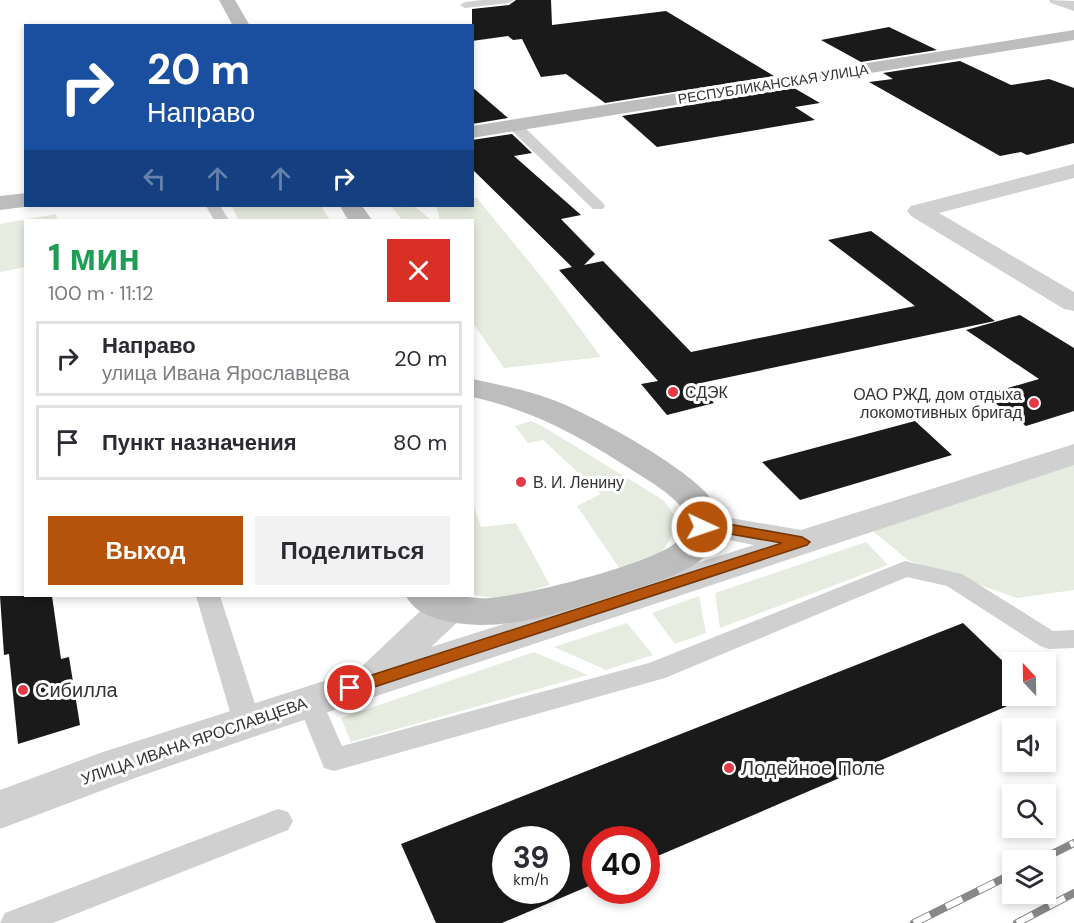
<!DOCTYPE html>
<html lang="ru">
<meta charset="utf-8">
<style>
body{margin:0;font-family:"DM Sans",sans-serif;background:#f2f2f3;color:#2b2b33;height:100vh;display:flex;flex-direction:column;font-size:22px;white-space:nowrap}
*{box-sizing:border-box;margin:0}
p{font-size:20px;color:#7c7c81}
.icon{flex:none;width:33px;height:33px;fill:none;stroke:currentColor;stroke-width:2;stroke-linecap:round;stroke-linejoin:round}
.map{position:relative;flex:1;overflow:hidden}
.sheet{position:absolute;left:24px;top:219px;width:450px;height:378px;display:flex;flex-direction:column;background:#fff;border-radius:0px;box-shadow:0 3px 9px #0003}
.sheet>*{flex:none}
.top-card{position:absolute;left:24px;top:24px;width:450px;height:183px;border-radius:0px;box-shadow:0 3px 9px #0003;background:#1a4fa0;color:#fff;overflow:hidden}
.needle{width:39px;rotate:338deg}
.buttons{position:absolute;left:1002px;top:652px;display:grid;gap:12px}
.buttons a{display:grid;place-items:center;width:54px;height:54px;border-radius:0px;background:#fff;box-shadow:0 3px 9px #0003;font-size:30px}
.speed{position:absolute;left:492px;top:826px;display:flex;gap:12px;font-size:30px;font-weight:700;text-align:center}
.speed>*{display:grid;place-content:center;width:78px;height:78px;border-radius:50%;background:#fff;box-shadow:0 3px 9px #0003;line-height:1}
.speed small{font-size:15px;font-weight:400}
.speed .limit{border:9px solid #d22;background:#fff;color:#111}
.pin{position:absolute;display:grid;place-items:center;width:51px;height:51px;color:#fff;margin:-26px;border:3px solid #fff;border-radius:50%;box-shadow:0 2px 6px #0007}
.me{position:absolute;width:66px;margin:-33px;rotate:93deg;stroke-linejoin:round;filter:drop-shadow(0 0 4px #0008)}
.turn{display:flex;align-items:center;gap:21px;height:126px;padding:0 24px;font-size:27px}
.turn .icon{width:78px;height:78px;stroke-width:2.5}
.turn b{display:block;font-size:42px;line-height:51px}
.lanes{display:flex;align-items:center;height:57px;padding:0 24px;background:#0003;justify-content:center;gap:30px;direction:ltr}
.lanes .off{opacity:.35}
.round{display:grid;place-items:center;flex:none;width:63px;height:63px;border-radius:0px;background:#f2f2f3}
.headline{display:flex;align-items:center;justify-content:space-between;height:102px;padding:0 24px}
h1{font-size:36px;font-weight:700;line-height:45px;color:#1e9e55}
.primary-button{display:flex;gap:12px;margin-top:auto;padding:12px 24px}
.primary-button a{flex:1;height:69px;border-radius:0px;background:#b45309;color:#fff;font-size:24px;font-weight:700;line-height:69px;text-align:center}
.primary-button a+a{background:#f2f2f3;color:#2b2b33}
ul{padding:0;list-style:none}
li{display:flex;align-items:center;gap:18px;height:75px;margin:0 12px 9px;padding:0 12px;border:3px solid #e1e1e2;border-radius:0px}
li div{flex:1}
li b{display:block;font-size:22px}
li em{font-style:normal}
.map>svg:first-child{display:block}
.green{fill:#e6ecdf}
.building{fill:#1a1a1a;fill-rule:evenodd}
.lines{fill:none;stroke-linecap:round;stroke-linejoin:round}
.lane{fill:#d0d0d0;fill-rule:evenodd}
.street{fill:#d0d0d0;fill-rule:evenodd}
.secondary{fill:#bdbdbd;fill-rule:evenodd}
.rail-casing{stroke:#888;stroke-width:8}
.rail{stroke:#fff;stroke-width:6;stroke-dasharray:18;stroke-linecap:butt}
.route{fill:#b45309;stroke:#753606;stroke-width:1.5}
.poi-dot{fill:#e63946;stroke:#fff;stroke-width:2}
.labels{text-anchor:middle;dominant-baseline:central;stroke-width:6;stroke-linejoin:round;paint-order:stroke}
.far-street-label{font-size:14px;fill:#333;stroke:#fff}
.poi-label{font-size:16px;fill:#333;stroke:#fff;text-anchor:start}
.street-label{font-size:16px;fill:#333;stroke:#fff}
.near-poi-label{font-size:20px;fill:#333;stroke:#fff;text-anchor:start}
</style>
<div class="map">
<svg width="1074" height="923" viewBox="0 0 1074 923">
<rect width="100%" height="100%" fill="#fff"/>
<g class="green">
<polygon points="473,198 477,198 548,285 601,357 504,368 473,323 472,220 440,220 436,206 472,206"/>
<polygon points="232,206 321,206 330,220 238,220"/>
<polygon points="391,206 414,206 431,220 402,220"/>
<polygon points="56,214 57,220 26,220 25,267 0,272 0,224"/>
<path d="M531,421L542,426L663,500L677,519C666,559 655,558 620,569L577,506L601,494L543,440L528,443L515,426Z"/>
<polygon points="1074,455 1074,590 1017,598 908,560 863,523"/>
<polygon points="472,501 481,527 516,523 550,585 501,599 473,595"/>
<polygon points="866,542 888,565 720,628 715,593"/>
<polygon points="699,596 706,633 675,644 652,613"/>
<polygon points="627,623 653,655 606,670 554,647"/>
<polygon points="534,652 588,675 351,742 341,718"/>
</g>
<g class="building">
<polygon points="516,0 551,0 552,25 666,11 774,76 605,103 566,74 541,77 522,39 513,40 508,36 472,41 472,9 509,5"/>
<polygon points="889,27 937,50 861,62 821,40"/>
<polygon points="960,61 1011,85 1049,79 1074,88 1074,143 1027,155 1021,152 1000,156 869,82 893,79 883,73"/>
<polygon points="472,87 508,118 472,124"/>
<polygon points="794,88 820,103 795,107 815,120 657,147 622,116"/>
<polygon points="512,134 532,153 514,156 581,215 561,219 595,254 584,265 603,261 691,352 915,306 828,240 871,231 995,321 696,384 714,403 667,415 641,384 658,381 559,270 572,267 472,169 472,140"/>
<polygon points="1020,315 1074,348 1074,411 1026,426 984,395 1039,379 966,330"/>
<polygon points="915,421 952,455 800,500 762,462"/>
<polygon points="0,596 52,596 61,659 69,657 80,725 18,744 9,654 4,655"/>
<path d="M963,623L1012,670V704L646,861V840H596V883L502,923H436L401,844ZM506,840H556V891H506Z"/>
</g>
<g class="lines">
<g class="lane">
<polygon points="482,0 514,0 509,3 465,8 460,5 465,2"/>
<polygon points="514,121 519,122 603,203 605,206 603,209 593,209 509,128 507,125 509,122"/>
<polygon points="206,206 220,206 229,220 214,220"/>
<polygon points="905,561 962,574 1053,631 1074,630 1074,648 1049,649 1040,646 947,586 907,577 665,678 334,771 324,768 297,701 301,694 310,691 319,694 342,746 649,663"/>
<polygon points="196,596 220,596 261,722 257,729 247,733 237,729 233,722"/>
<polygon points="278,809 288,812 293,821 288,830 53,923 0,923 5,913"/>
</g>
<g class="street">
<polygon points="1049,0 1074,1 1074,11 1051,3"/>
<polygon points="1074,164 1074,178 939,213 1074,292 1074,311 1064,309 911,216 907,211 911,206"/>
<polygon points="1074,444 1074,465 262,734 135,778 0,829 0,790 103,752 358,670 434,598 451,596 462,598 467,608 462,618 431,647 754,545 689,532 683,524 689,516 701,513 801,530"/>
</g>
<g class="secondary">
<polygon points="219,0 235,0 250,26 233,26"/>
<polygon points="1074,30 1074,40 472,138 472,126"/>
<polygon points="26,193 26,206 32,206 0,210 0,196"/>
<polygon points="340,206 362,206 372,220 348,220"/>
<path d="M472,379C501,385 529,391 556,401C592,415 697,472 715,504C724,521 716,546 703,558C687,574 637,588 615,595C559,613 497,636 438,619C424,615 412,608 406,596C421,596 437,594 452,596C464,596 476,599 488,598C519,597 664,562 679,539C685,531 684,518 682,508C670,493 651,482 635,472C581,437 536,411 472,397Z"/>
</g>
<defs>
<g id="rail">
<polyline points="1038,861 1074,843"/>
<polyline points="914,923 1012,874"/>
<polyline points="1017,923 1074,893"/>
</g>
</defs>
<use href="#rail" class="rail-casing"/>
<use href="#rail" class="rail"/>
</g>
<polygon class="route" points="701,519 802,537 810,542 807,545 356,693 350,695 344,693 341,688 344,684 782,543 707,530 697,530 694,524"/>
<g class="poi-dot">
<circle cx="673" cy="392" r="6"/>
<circle cx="1034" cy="403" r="6"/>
<circle cx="521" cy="482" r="6"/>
<circle cx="23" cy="690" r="6"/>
<circle cx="729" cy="768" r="6"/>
</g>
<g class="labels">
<g class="far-street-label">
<text transform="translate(773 84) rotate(-9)">РЕСПУБЛИКАНСКАЯ УЛИЦА</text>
</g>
<g class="poi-label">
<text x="685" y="392">СДЭК</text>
<text x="1022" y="394" text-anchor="end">ОАО РЖД, дом отдыха<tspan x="1022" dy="18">локомотивных бригад</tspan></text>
<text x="533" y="482">В. И. Ленину</text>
</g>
<g class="street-label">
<text transform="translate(194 741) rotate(-19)">УЛИЦА ИВАНА ЯРОСЛАВЦЕВА</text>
</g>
<g class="near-poi-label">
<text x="35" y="690">Сибилла</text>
<text x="741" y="768">Лодейное Поле</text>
</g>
</g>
</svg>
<div class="buttons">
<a><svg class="needle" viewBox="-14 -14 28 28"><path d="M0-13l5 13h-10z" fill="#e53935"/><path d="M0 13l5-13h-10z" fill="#7c7c81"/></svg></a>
<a><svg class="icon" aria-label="sound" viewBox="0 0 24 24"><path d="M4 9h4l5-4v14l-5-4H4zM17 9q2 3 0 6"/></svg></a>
<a><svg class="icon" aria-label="search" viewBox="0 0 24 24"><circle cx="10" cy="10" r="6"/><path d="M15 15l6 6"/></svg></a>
<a><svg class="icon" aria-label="layers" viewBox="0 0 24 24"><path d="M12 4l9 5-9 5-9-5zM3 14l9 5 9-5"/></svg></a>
</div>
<div class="speed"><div>39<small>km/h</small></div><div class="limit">40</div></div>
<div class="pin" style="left:350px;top:688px;background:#d93025"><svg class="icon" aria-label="arrive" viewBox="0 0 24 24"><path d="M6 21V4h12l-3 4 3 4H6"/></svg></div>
<svg class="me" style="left:702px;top:527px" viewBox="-20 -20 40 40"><circle r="17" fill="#b45309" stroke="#fff" stroke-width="3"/><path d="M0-11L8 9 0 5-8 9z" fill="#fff"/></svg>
<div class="top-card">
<div class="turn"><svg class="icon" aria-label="right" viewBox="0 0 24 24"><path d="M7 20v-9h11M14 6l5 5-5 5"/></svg><div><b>20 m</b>Направо</div></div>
<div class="lanes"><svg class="icon off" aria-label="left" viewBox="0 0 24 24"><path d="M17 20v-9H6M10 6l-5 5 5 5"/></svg><svg class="icon off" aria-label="ahead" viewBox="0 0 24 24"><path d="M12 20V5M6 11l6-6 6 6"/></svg><svg class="icon off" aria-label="ahead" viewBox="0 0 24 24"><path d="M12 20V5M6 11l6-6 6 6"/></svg><svg class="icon" aria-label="right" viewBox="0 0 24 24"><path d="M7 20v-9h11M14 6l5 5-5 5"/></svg></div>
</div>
<section class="sheet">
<div class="headline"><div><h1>1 мин</h1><p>100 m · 11:12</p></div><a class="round" style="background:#d93025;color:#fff"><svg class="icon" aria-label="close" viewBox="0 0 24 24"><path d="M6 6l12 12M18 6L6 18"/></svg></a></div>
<ul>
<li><svg class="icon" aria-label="right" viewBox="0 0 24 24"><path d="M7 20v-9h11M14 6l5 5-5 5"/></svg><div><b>Направо</b><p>улица Ивана Ярославцева</p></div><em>20 m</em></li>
<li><svg class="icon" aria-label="arrive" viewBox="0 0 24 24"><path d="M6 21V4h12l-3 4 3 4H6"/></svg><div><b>Пункт назначения</b></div><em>80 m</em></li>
</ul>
<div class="primary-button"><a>Выход</a><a>Поделиться</a></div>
</section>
</div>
